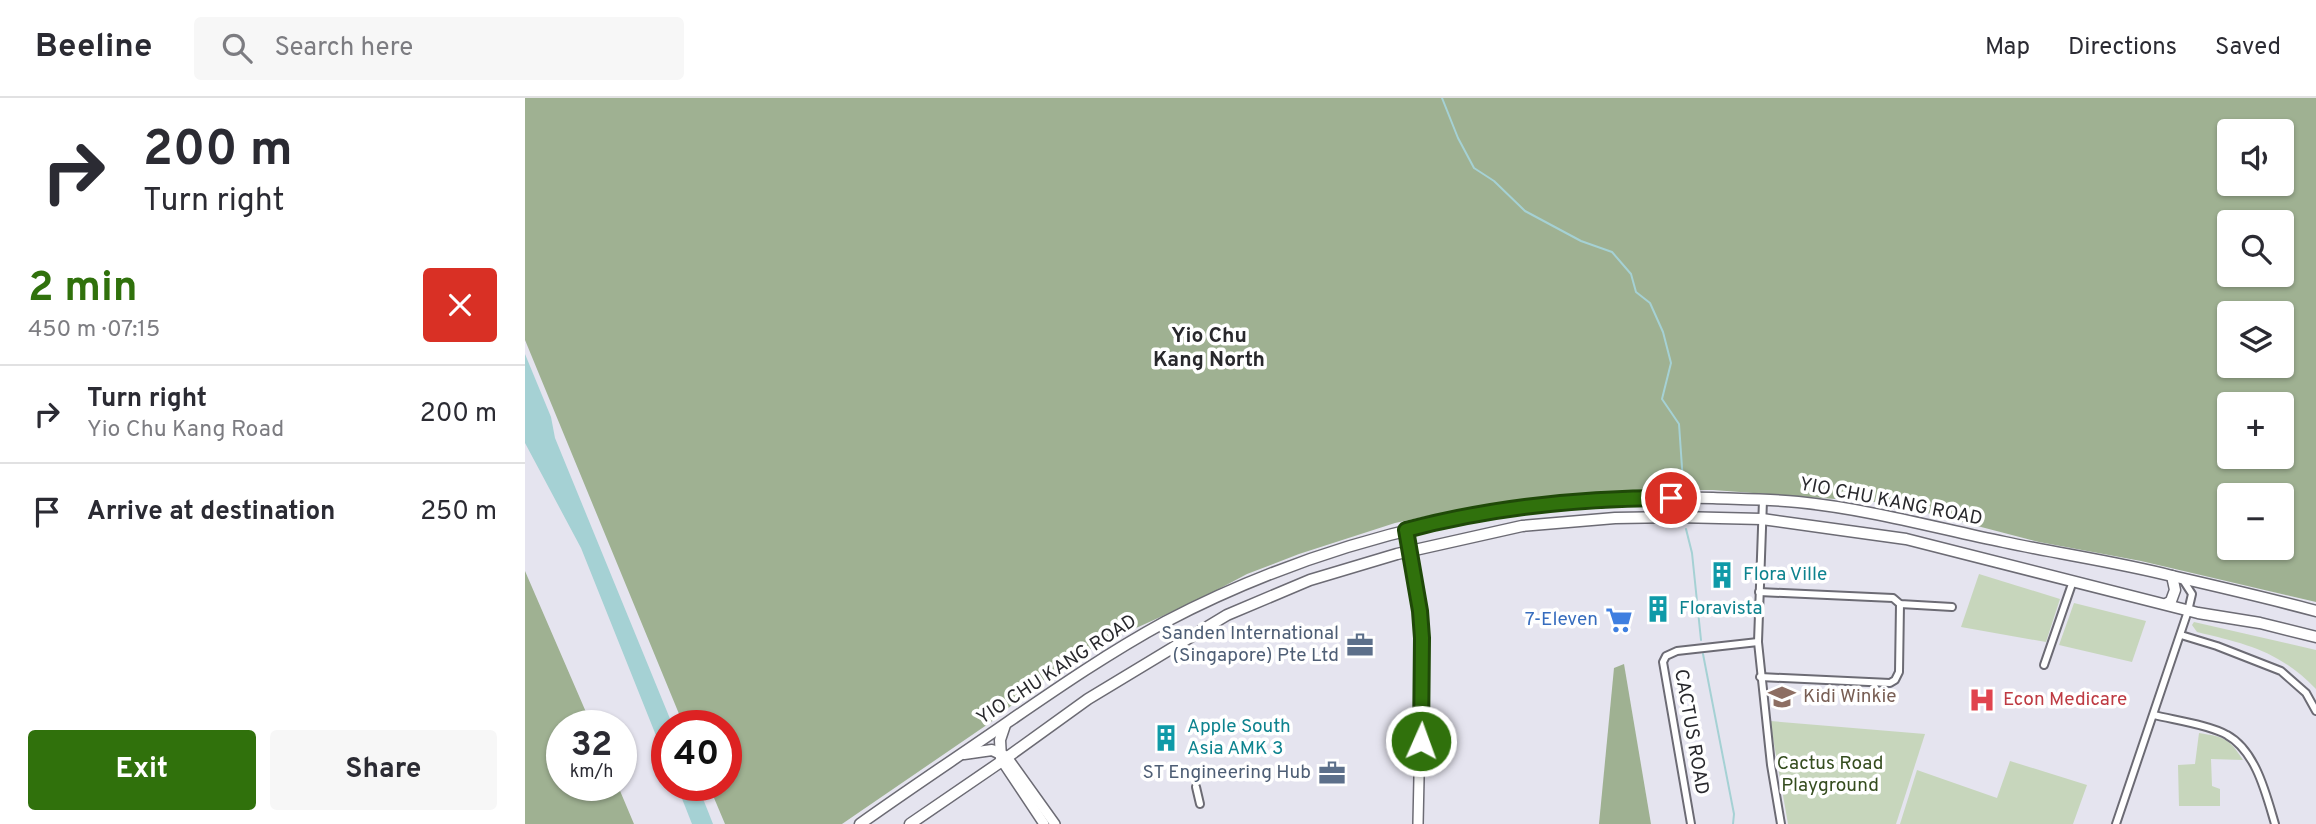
<!DOCTYPE html>
<meta charset="utf-8">
<style>
body{margin:0;font-family:Overpass,sans-serif;background:#f7f7f7;color:#2b2b33;height:100vh;display:flex;flex-direction:column;font-size:26px;white-space:nowrap}
*{box-sizing:border-box;margin:0}
p{font-size:23px;color:#7c7c81}
.icon{flex:none;width:38px;height:38px;fill:none;stroke:currentColor;stroke-width:2;stroke-linecap:round;stroke-linejoin:round}
.map{position:relative;flex:1;overflow:hidden}
.sheet{display:flex;flex-direction:column;background:#fff;width:525px}
.sheet>*{flex:none}
.hud{background:#fff;color:#2b2b33;overflow:hidden}
.buttons{position:absolute;left:1692px;top:21px;display:grid;gap:14px}
.buttons a{display:grid;place-items:center;width:77px;height:77px;border-radius:7px;background:#fff;box-shadow:0 2px 5px #0004;font-size:35px}
.speed{position:absolute;left:21px;top:612px;display:flex;gap:14px;font-size:35px;font-weight:700;text-align:center}
.speed>*{display:grid;place-content:center;width:91px;height:91px;border-radius:50%;background:#fff;box-shadow:0 2px 5px #0004;line-height:1}
.speed small{font-size:18px;font-weight:400}
.speed .limit{border:10px solid #d22;background:#fff;color:#111}
.pin{position:absolute;display:grid;place-items:center;width:60px;height:60px;color:#fff;margin:-30px;border:4px solid #fff;border-radius:50%;box-shadow:0 2px 7px #0007}
.me{position:absolute;width:77px;margin:-38px;rotate:2deg;stroke-linejoin:round;filter:drop-shadow(0 0 5px #0008)}
.turn{display:flex;align-items:center;gap:24px;height:147px;padding:0 28px;font-size:32px}
.turn .icon{width:91px;height:91px;stroke-width:2.5}
.turn b{display:block;font-size:49px;line-height:60px}
.round{display:grid;place-items:center;flex:none;width:74px;height:74px;border-radius:7px;background:#f7f7f7}
.head{display:flex;align-items:center;justify-content:space-between;height:119px;padding:0 28px}
h1{font-size:42px;font-weight:700;line-height:52px;color:#30710c}
.button{display:flex;gap:14px;margin-top:auto;padding:14px 28px}
.button a{flex:1;height:80px;border-radius:7px;background:#30710c;color:#fff;font-size:28px;font-weight:700;line-height:80px;text-align:center}
.button a+a{background:#f7f7f7;color:#2b2b33}
ul{padding:0;list-style:none}
li{display:flex;align-items:center;gap:21px;height:98px;padding:0 28px;border-top:2px solid #e1e1e2}
li div{flex:1}
li b{display:block;font-size:26px}
li em{font-style:normal}
header{display:flex;align-items:center;gap:42px;box-sizing:border-box;height:98px;padding:0 35px;background:#fff;border-bottom:2px solid #e1e1e2}
header strong{font-size:33px}
nav{display:flex;gap:38px;margin-inline-start:auto;font-size:24px}
.search{width:490px;height:63px;background:#f7f7f7;display:flex;align-items:center;gap:18px;box-sizing:border-box;padding:0 24px;border-radius:7px;color:#7c7c81;font-size:26px}
main{display:flex;flex:1;min-height:0}
.map>svg:first-child{display:block}
.green{fill:#c7d6bc}
.forest{fill:#9fb192;fill-rule:evenodd}
.water{fill:#a5d1d4}
.lines{fill:none;stroke-linecap:round;stroke-linejoin:round}
.stream{stroke:#a5d1d4;stroke-width:2}
.street-casing{stroke:#6c6b74;stroke-width:10}
.secondary-casing{stroke:#6c6b74;stroke-width:12}
.primary-casing{stroke:#6c6b74;stroke-width:13}
.street{stroke:#fff;stroke-width:6}
.secondary{stroke:#fff;stroke-width:9}
.primary{stroke:#fff;stroke-width:10}
.route-casing{stroke:#1f4908;stroke-width:18}
.route{stroke:#30710c;stroke-width:12}
.labels{text-anchor:middle;dominant-baseline:central;stroke-width:7;stroke-linejoin:round;paint-order:stroke}
.street-label{font-size:19px;fill:#28282c;stroke:#fff}
.culture-label{font-size:19px;fill:#0d838f;stroke:#fff;text-anchor:start}
.shop-label{font-size:19px;fill:#366cbe;stroke:#fff;text-anchor:end}
.service-label{font-size:19px;fill:#4e5e75;stroke:#fff;text-anchor:end}
.education-label{font-size:19px;fill:#785e54;stroke:#fff;text-anchor:start}
.health-label{font-size:19px;fill:#be3a42;stroke:#fff;text-anchor:start}
.park-label{font-size:19px;fill:#354d1f;stroke:#fff}
.neighbourhood-label{font-size:21px;font-weight:bold;fill:#28282c;stroke:#fff}
</style>
<header>
<strong>Beeline</strong>
<div class="search"><svg class="icon" aria-label="search" viewBox="0 0 24 24"><circle cx="10" cy="10" r="6"/><path d="M15 15l6 6"/></svg>Search here</div>
<nav><a>Map</a><a>Directions</a><a>Saved</a></nav>
</header>
<main>
<section class="sheet">
<div class="hud">
<div class="turn"><svg class="icon" aria-label="right" viewBox="0 0 24 24"><path d="M7 20v-9h11M14 6l5 5-5 5"/></svg><div><b>200 m</b>Turn right</div></div>
</div>
<div class="head"><div><h1>2 min</h1><p>450 m · 07:15</p></div><a class="round" style="background:#d93025;color:#fff"><svg class="icon" aria-label="close" viewBox="0 0 24 24"><path d="M6 6l12 12M18 6L6 18"/></svg></a></div>
<ul>
<li><svg class="icon" aria-label="right" viewBox="0 0 24 24"><path d="M7 20v-9h11M14 6l5 5-5 5"/></svg><div><b>Turn right</b><p>Yio Chu Kang Road</p></div><em>200 m</em></li>
<li><svg class="icon" aria-label="arrive" viewBox="0 0 24 24"><path d="M6 21V4h12l-3 4 3 4H6"/></svg><div><b>Arrive at destination</b></div><em>250 m</em></li>
</ul>
<div class="button"><a>Exit</a><a>Share</a></div>
</section>
<div class="map">
<svg width="1791" height="726" viewBox="0 0 1791 726">
<rect width="100%" height="100%" fill="#e5e4ef"/>
<g class="green">
<polygon points="1454,476 1535,501 1521,544 1436,529"/>
<polygon points="1549,505 1621,523 1607,564 1534,547"/>
<path d="M1669,524L1791,552V591C1754,553 1722,546 1672,534L1667,527Z"/>
<polygon points="1245,623 1400,636 1371,726 1263,726"/>
<path d="M1674,635C1699,639 1704,640 1718,662L1686,661L1687,688L1695,691V708H1654L1653,667L1670,666Z"/>
<polygon points="1485,663 1562,687 1548,726 1375,726 1392,672 1472,700"/>
</g>
<g class="forest">
<path d="M0,0H1791V504L1616,463L1514,444L1364,405L1188,392H1151L1025,398L916,415L870,425L774,456L722,476L675,501L567,550L513,586L466,624L317,726H200L184,688H201V628H159L0,242ZM1704,33H1757V86H1704ZM1704,124H1757V177H1704ZM1704,215H1757V268H1704ZM1704,306H1757V359H1704ZM1704,397H1757V450H1704Z"/>
<polygon points="0,473 67,628 37,628 37,688 93,688 109,726 0,726"/>
<polygon points="1099,566 1126,726 1074,726 1089,570"/>
</g>
<g class="water">
<polygon points="0,256 26,319 30,340 148,628 142,628 142,665 56,450 0,345"/>
<polygon points="152,688 173,688 188,726 167,726"/>
</g>
<g class="lines">
<g class="stream">
<polyline points="917,0 933,40 949,70 969,83 1000,113 1056,143 1087,154 1106,176 1111,194 1125,205 1138,234 1146,265 1137,301 1154,326 1158,384"/>
<polyline points="1161,431 1167,455 1176,542"/>
<polyline points="1178,556 1209,716 1208,726"/>
</g>
<defs>
<g id="street">
<polyline points="1238,402 1233,544 1246,667 1256,726"/>
<polyline points="1234,494 1368,500 1375,506 1427,509"/>
<polyline points="1656,537 1692,548 1756,573 1781,595 1791,613"/>
<polyline points="1519,567 1548,483"/>
<polyline points="1235,579 1365,585 1370,582 1374,574 1375,506"/>
<path d="M1629,617C1649,622 1685,627 1702,637C1731,653 1741,696 1750,726"/>
<polyline points="671,689 675,706"/>
<polyline points="1166,726 1138,564 1141,558 1152,553 1233,544"/>
<polyline points="1591,726 1663,513 1667,496 1658,482"/>
</g>
<g id="secondary">
<polyline points="881,432 895,513 897,540 893,726"/>
<polyline points="482,659 530,726"/>
<polyline points="477,663 519,726"/>
</g>
<g id="primary">
<polyline points="1641,506 1646,503 1650,492 1647,478"/>
<polyline points="439,656 467,652 482,659"/>
<polyline points="476,660 475,642 480,627"/>
<path d="M335,726C384,691 434,658 483,624C534,589 585,554 640,524C810,435 997,395 1188,400C1216,401 1245,401 1273,404C1343,411 1411,430 1479,444C1535,456 1592,464 1647,478C1695,489 1743,500 1791,513"/>
<polyline points="385,726 477,663 563,601 702,517 785,482 872,456 997,428 1090,420 1152,419 1237,421 1316,432 1381,441 1673,515 1735,525 1791,539"/>
</g>
</defs>
<use href="#street" class="street-casing"/>
<use href="#secondary" class="secondary-casing"/>
<use href="#primary" class="primary-casing"/>
<use href="#street" class="street"/>
<use href="#secondary" class="secondary"/>
<use href="#primary" class="primary"/>
</g>
<g class="lines">
<defs>
<path id="route" d="M896,643L897,540L895,513L881,432C967,409 1058,400 1146,400"/>
</defs>
<use href="#route" class="route-casing"/>
<use href="#route" class="route"/>
</g>
<defs>
<symbol id="building-bare" viewBox="-9 -9 18 18"><path d="M-4-6H4V6H1V3H-1V6H-4ZM-2.5-4.3h1.7v1.8h-1.7ZM.8-4.3h1.7v1.8H.8ZM-2.5-1h1.7V.8h-1.7ZM.8-1h1.7V.8H.8Z" fill="#0f9aa8" stroke="#fff" stroke-width="2.5" paint-order="stroke"/></symbol>
<symbol id="supermarket-bare" viewBox="-9 -9 18 18"><path d="M-6-5.5h2.5l.6 2H6L4.5 2H-2.5L-4.4-4H-6ZM-1.5 3.2a1.3 1.3 0 1 0 .1 0ZM3 3.2a1.3 1.3 0 1 0 .1 0Z" fill="#3f7fe0" stroke="#fff" stroke-width="2.5" paint-order="stroke"/></symbol>
<symbol id="office-bare" viewBox="-9 -9 18 18"><path d="M-6-3h4V-5.5h4V-3h4V5H-6ZM-1-4.5V-3h2v-1.5ZM-6 0V1H6V0Z" fill="#5c6f8a" stroke="#fff" stroke-width="2.5" paint-order="stroke"/></symbol>
<symbol id="school-bare" viewBox="-9 -9 18 18"><path d="M0-5L7-2L0 1L-7-2ZM-4 1L0 2.5L4 1V4Q0 6-4 4Z" fill="#8d6e63" stroke="#fff" stroke-width="2.5" paint-order="stroke"/></symbol>
<symbol id="hospital-bare" viewBox="-9 -9 18 18"><path d="M-5-5h3v3.5h4V-5h3V5h-3V1.5h-4V5h-3Z" fill="#e0444e" stroke="#fff" stroke-width="2.5" paint-order="stroke"/></symbol>
</defs>
<g fill-rule="evenodd">
<use href="#building-bare" x="1178" y="458" width="38" height="38"/>
<use href="#building-bare" x="1114" y="492" width="38" height="38"/>
<use href="#supermarket-bare" x="1075" y="503" width="38" height="38"/>
<use href="#office-bare" x="816" y="528" width="38" height="38"/>
<use href="#school-bare" x="1238" y="580" width="38" height="38"/>
<use href="#hospital-bare" x="1438" y="583" width="38" height="38"/>
<use href="#building-bare" x="622" y="621" width="38" height="38"/>
<use href="#office-bare" x="788" y="656" width="38" height="38"/>
</g>
<g class="labels">
<g class="street-label">
<text transform="translate(1366 404) rotate(11)">YIO CHU KANG ROAD</text>
<text transform="translate(532 572) rotate(-33)">YIO CHU KANG ROAD</text>
<text transform="translate(1166 634) rotate(80)">CACTUS ROAD</text>
</g>
<g class="culture-label">
<text x="1218" y="477">Flora Ville</text>
<text x="1154" y="511">Floravista</text>
<text x="662" y="629">Apple South<tspan x="662" dy="22">Asia AMK 3</tspan></text>
</g>
<g class="shop-label">
<text x="1073" y="522">7-Eleven</text>
</g>
<g class="service-label">
<text x="814" y="536">Sanden International<tspan x="814" dy="22">(Singapore) Pte Ltd</tspan></text>
<text x="786" y="675">ST Engineering Hub</text>
</g>
<g class="education-label">
<text x="1278" y="599">Kidi Winkie</text>
</g>
<g class="health-label">
<text x="1478" y="602">Econ Medicare</text>
</g>
<g class="park-label">
<text x="1305" y="666">Cactus Road<tspan x="1305" dy="22">Playground</tspan></text>
</g>
<g class="neighbourhood-label">
<text x="684" y="238">Yio Chu<tspan x="684" dy="24">Kang North</tspan></text>
</g>
</g>
</svg>
<div class="buttons">
<a><svg class="icon" aria-label="sound" viewBox="0 0 24 24"><path d="M4 9h4l5-4v14l-5-4H4zM17 9q2 3 0 6"/></svg></a>
<a><svg class="icon" aria-label="search" viewBox="0 0 24 24"><circle cx="10" cy="10" r="6"/><path d="M15 15l6 6"/></svg></a>
<a><svg class="icon" aria-label="layers" viewBox="0 0 24 24"><path d="M12 4l9 5-9 5-9-5zM3 14l9 5 9-5"/></svg></a>
<a>+</a>
<a>−</a>
</div>
<div class="speed"><div>32<small>km/h</small></div><div class="limit">40</div></div>
<div class="pin" style="left:1146px;top:400px;background:#d93025"><svg class="icon" aria-label="arrive" viewBox="0 0 24 24"><path d="M6 21V4h12l-3 4 3 4H6"/></svg></div>
<svg class="me" style="left:896px;top:643px" viewBox="-20 -20 40 40"><circle r="17" fill="#30710c" stroke="#fff" stroke-width="3"/><path d="M0-11L8 9 0 5-8 9z" fill="#fff"/></svg>
</div>
</main>
